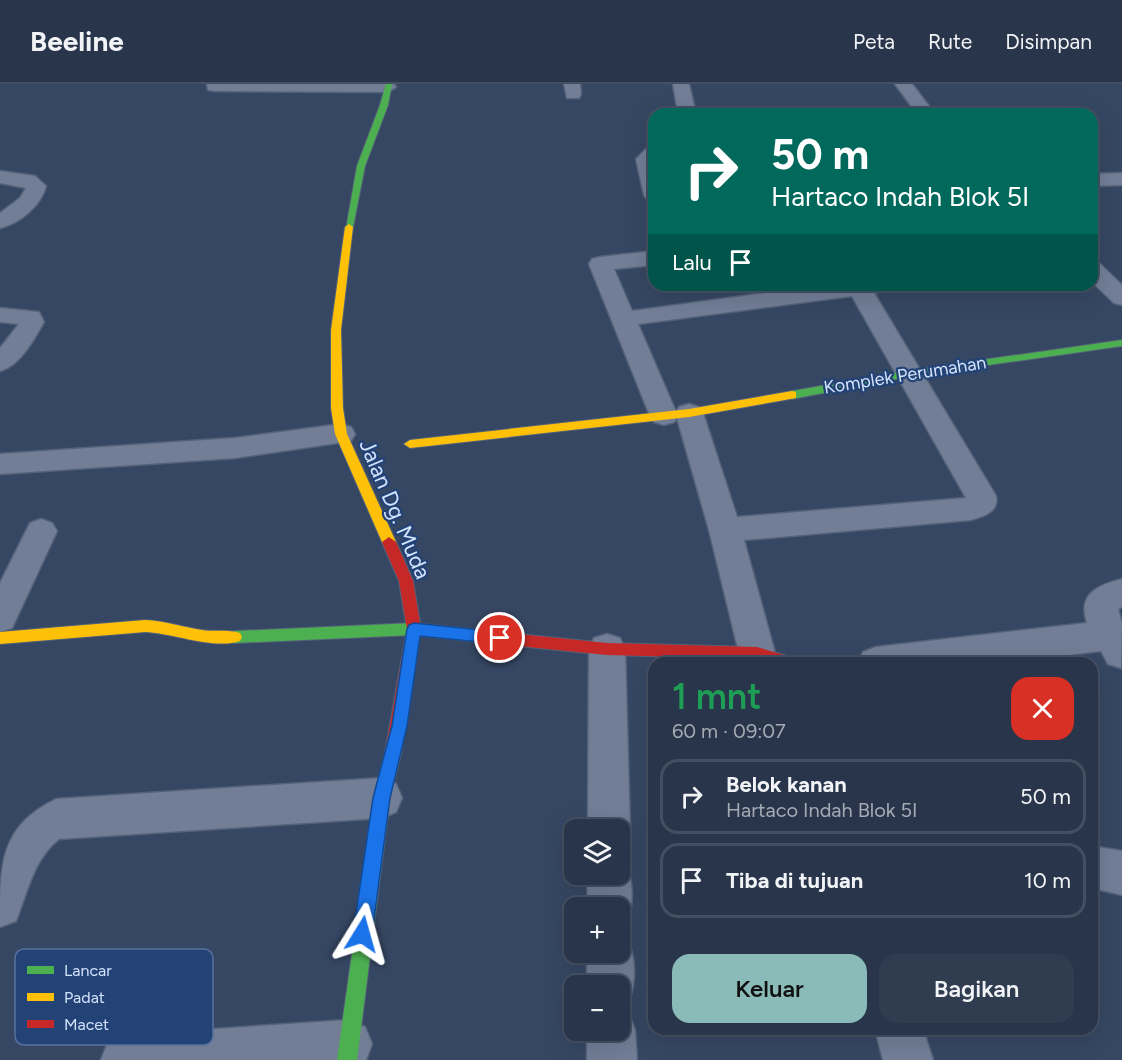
<!DOCTYPE html>
<html lang="id">
<meta charset="utf-8">
<style>
body{margin:0;font-family:Figtree,sans-serif;background:#303d51;color:#f1f3f6;height:100vh;display:flex;flex-direction:column;font-size:22px;white-space:nowrap}
*{box-sizing:border-box;margin:0}
p{font-size:20px;color:#a5abb5}
.icon{flex:none;width:33px;height:33px;fill:none;stroke:currentColor;stroke-width:2;stroke-linecap:round;stroke-linejoin:round}
.map{position:relative;flex:1;overflow:hidden}
.sheet{position:absolute;left:648px;top:573px;width:450px;height:378px;display:flex;flex-direction:column;background:#28354a;border-radius:18px;box-shadow:0 6px 24px #0002,0 0 0 2px #445062}
.sheet>*{flex:none}
.guide{position:absolute;left:648px;top:24px;width:450px;height:183px;border-radius:18px;box-shadow:0 6px 24px #0002,0 0 0 2px #445062;background:#00695c;color:#fff;overflow:hidden}
.controls{position:absolute;left:564px;top:735px;display:grid;gap:12px}
.controls a{display:grid;place-items:center;width:66px;height:66px;border-radius:12px;background:#28354a;box-shadow:0 6px 24px #0002,0 0 0 2px #445062;font-size:30px}
.pin{position:absolute;display:grid;place-items:center;width:51px;height:51px;color:#fff;margin:-26px;border:3px solid #fff;border-radius:50%;box-shadow:0 2px 6px #0007}
.me{position:absolute;width:66px;margin:-33px;rotate:8deg;stroke-linejoin:round;filter:drop-shadow(0 0 4px #0008)}
.turn{display:flex;align-items:center;gap:21px;height:126px;padding:0 24px;font-size:27px}
.turn .icon{width:78px;height:78px;stroke-width:2.5}
.turn b{display:block;font-size:42px;line-height:51px}
.then{display:flex;align-items:center;height:57px;padding:0 24px;background:#0003;gap:12px;font-size:22px}
.round{display:grid;place-items:center;flex:none;width:63px;height:63px;border-radius:18px;background:#303d51}
.summary{display:flex;align-items:center;justify-content:space-between;height:102px;padding:0 24px}
h1{font-size:36px;font-weight:600;line-height:45px;color:#1e9e55}
.cta{display:flex;gap:12px;margin-top:auto;padding:12px 24px}
.cta a{flex:1;height:69px;border-radius:18px;background:#8bbbb9;color:#111;font-size:24px;font-weight:600;line-height:69px;text-align:center}
.cta a+a{background:#303d51;color:#f1f3f6}
ul{padding:0;list-style:none}
li{display:flex;align-items:center;gap:18px;height:75px;margin:0 12px 9px;padding:0 12px;border:3px solid #445062;border-radius:18px}
li div{flex:1}
li b{display:block;font-size:22px}
li em{font-style:normal}
header{display:flex;align-items:center;gap:36px;box-sizing:border-box;height:84px;padding:0 30px;background:#28354a;border-bottom:2px solid #445062}
header strong{font-size:28px}
nav{display:flex;gap:33px;margin-inline-start:auto;font-size:21px}
.map>svg:first-child{display:block}
.lines{fill:none;stroke-linecap:round;stroke-linejoin:round}
.street-casing{stroke:#546279;stroke-width:3}
.fast-casing{stroke:#546279;stroke-width:2}
.slow-casing{stroke:#546279;stroke-width:2}
.jam-casing{stroke:#546279;stroke-width:2}
.street{fill:#717e96;fill-rule:evenodd}
.fast{fill:#4caf50;fill-rule:evenodd}
.slow{fill:#ffc107;fill-rule:evenodd}
.jam{fill:#c62828;fill-rule:evenodd}
.route{fill:#1a73e8;stroke:#114b97;stroke-width:1.5}
.labels{text-anchor:middle;dominant-baseline:central;stroke-width:4.5;stroke-linejoin:round;paint-order:stroke}
.far-street-label{font-size:18px;fill:#d3e3fc;stroke:#234276}
.street-label{font-size:22px;fill:#d3e3fc;stroke:#234276}
.key{fill:#234276;stroke:#58729e;stroke-width:1.5}
.key-label{font-size:16px;fill:#d3e3fc}
</style>
<header>
<strong>Beeline</strong>
<nav><a>Peta</a><a>Rute</a><a>Disimpan</a></nav>
</header>
<div class="map">
<svg width="1122" height="976" viewBox="0 0 1122 976">
<rect width="100%" height="100%" fill="#364763"/>
<g class="lines">
<defs>
<g id="street">
<polygon points="207,0 394,0 396,3 388,8 214,7 208,6"/>
<polygon points="564,0 580,0 581,10 579,14 567,14"/>
<polygon points="673,0 689,0 696,30 678,30"/>
<polygon points="895,0 912,0 935,30 917,30"/>
<polygon points="654,62 654,117 647,115 644,111 636,75 647,64"/>
<path d="M0,87L35,92L46,102C41,122 19,140 0,144V129L20,114L26,104L0,99Z"/>
<polygon points="1122,89 1122,101 1092,102 1092,90"/>
<path d="M654,167V181L614,185L632,227L826,201H891L887,206L874,209L996,412C999,428 984,432 971,436L744,456L775,569L770,579H744L739,569L709,446L677,334L674,338L664,341L654,338L650,332L589,180L592,175L600,173ZM852,212L966,414L737,433L703,329L699,323L689,320L679,323L676,328L638,240Z"/>
<polygon points="1092,178 1100,180 1122,201 1122,221 1114,219 1092,198"/>
<path d="M0,224L39,228L44,238C34,255 20,282 0,287V264L19,240L0,238Z"/>
<polygon points="341,340 351,343 355,350 351,357 235,374 0,390 0,370 235,354"/>
<polygon points="41,435 52,439 57,447 12,544 0,548 0,499 30,439"/>
<path d="M1122,495V523L1118,525L1122,539L1121,584L1108,580L1101,567L1003,579H858L863,568L876,563L1087,539C1077,510 1098,501 1122,495Z"/>
<polygon points="607,550 620,554 625,565 630,746 624,761 620,762 620,746 588,746 589,565 594,554"/>
<path d="M382,694L396,700L402,714L396,728L382,734L59,755C33,776 28,807 16,837L0,843C0,778 0,743 56,715Z"/>
<polygon points="1092,762 1122,767 1122,811 1092,804"/>
<path d="M620,773L624,775C633,796 635,818 626,840L620,842V824H588L587,790H620Z"/>
<path d="M620,849L626,852C636,874 637,896 628,919L620,922V902H587V868H620Z"/>
<polygon points="620,925 628,929 635,946 637,976 587,976 587,946 620,946"/>
<polygon points="348,936 365,943 372,960 366,976 101,976 108,958 126,951"/>
<polygon points="875,945 923,945 933,976 883,976"/>
</g>
<g id="fast">
<polygon points="386,0 392,0 388,21 365,82 353,143 346,145 357,82 380,21"/>
<polygon points="1122,256 1122,262 912,292 792,315 786,311 792,307 912,286"/>
<polygon points="414,539 508,549 513,551 515,555 513,559 508,561 414,551 235,559 230,557 228,553 230,549 235,547"/>
<polygon points="393,662 399,664 401,669 390,714 357,976 337,976 374,714 385,669 387,664"/>
</g>
<g id="slow">
<polygon points="349,140 353,143 341,246 343,324 347,350 396,458 389,463 382,458 335,350 331,324 331,246 345,143"/>
<polygon points="792,307 796,308 796,314 689,333 410,364 404,360 410,356 689,325"/>
<path d="M145,536C165,537 182,543 202,546C214,548 228,545 240,549L242,553L240,557C214,566 173,549 145,548L0,560V548Z"/>
</g>
<g id="jam">
<polygon points="389,453 396,458 413,497 421,545 401,669 399,674 393,676 387,674 385,669 407,545 399,497 382,458"/>
<polygon points="508,549 607,559 757,563 797,575 799,579 770,579 757,575 607,571 508,561 503,559 501,555 503,551"/>
</g>
</defs>
<use href="#street" class="street-casing"/>
<use href="#fast" class="fast-casing"/>
<use href="#slow" class="slow-casing"/>
<use href="#jam" class="jam-casing"/>
<use href="#street" class="street"/>
<use href="#fast" class="fast"/>
<use href="#slow" class="slow"/>
<use href="#jam" class="jam"/>
</g>
<polygon class="route" points="414,539 500,548 505,550 507,554 505,558 500,560 420,552 407,642 390,714 372,850 369,857 362,859 356,857 353,850 373,714 392,642 407,545 409,541"/>
<g class="labels">
<g class="far-street-label">
<text transform="translate(905 291) rotate(-9)">Komplek Perumahan</text>
</g>
<g class="street-label">
<text transform="translate(395 425) rotate(67)">Jalan Dg. Muda</text>
</g>
</g>
<rect x="15" y="865" width="198" height="96" rx="9" class="key"/>
<rect x="27" y="882" width="27" height="8" fill="#4caf50"/>
<rect x="27" y="909" width="27" height="8" fill="#ffc107"/>
<rect x="27" y="936" width="27" height="8" fill="#c62828"/>
<g class="key-label">
<text x="64" y="892">Lancar</text>
<text x="64" y="919">Padat</text>
<text x="64" y="946">Macet</text>
</g>
</svg>
<div class="controls">
<a><svg class="icon" aria-label="layers" viewBox="0 0 24 24"><path d="M12 4l9 5-9 5-9-5zM3 14l9 5 9-5"/></svg></a>
<a>+</a>
<a>−</a>
</div>
<div class="pin" style="left:500px;top:554px;background:#d93025"><svg class="icon" aria-label="arrive" viewBox="0 0 24 24"><path d="M6 21V4h12l-3 4 3 4H6"/></svg></div>
<svg class="me" style="left:362px;top:850px" viewBox="-20 -20 40 40"><path d="M0-17L14 15 0 8-14 15z" fill="#1a73e8" stroke="#fff" stroke-width="4"/></svg>
<div class="guide">
<div class="turn"><svg class="icon" aria-label="right" viewBox="0 0 24 24"><path d="M7 20v-9h11M14 6l5 5-5 5"/></svg><div><b>50 m</b>Hartaco Indah Blok 5I</div></div>
<div class="then">Lalu<svg class="icon" aria-label="arrive" viewBox="0 0 24 24"><path d="M6 21V4h12l-3 4 3 4H6"/></svg></div>
</div>
<section class="sheet">
<div class="summary"><div><h1>1 mnt</h1><p>60 m · 09:07</p></div><a class="round" style="background:#d93025;color:#fff"><svg class="icon" aria-label="close" viewBox="0 0 24 24"><path d="M6 6l12 12M18 6L6 18"/></svg></a></div>
<ul>
<li><svg class="icon" aria-label="right" viewBox="0 0 24 24"><path d="M7 20v-9h11M14 6l5 5-5 5"/></svg><div><b>Belok kanan</b><p>Hartaco Indah Blok 5I</p></div><em>50 m</em></li>
<li><svg class="icon" aria-label="arrive" viewBox="0 0 24 24"><path d="M6 21V4h12l-3 4 3 4H6"/></svg><div><b>Tiba di tujuan</b></div><em>10 m</em></li>
</ul>
<div class="cta"><a>Keluar</a><a>Bagikan</a></div>
</section>
</div>
